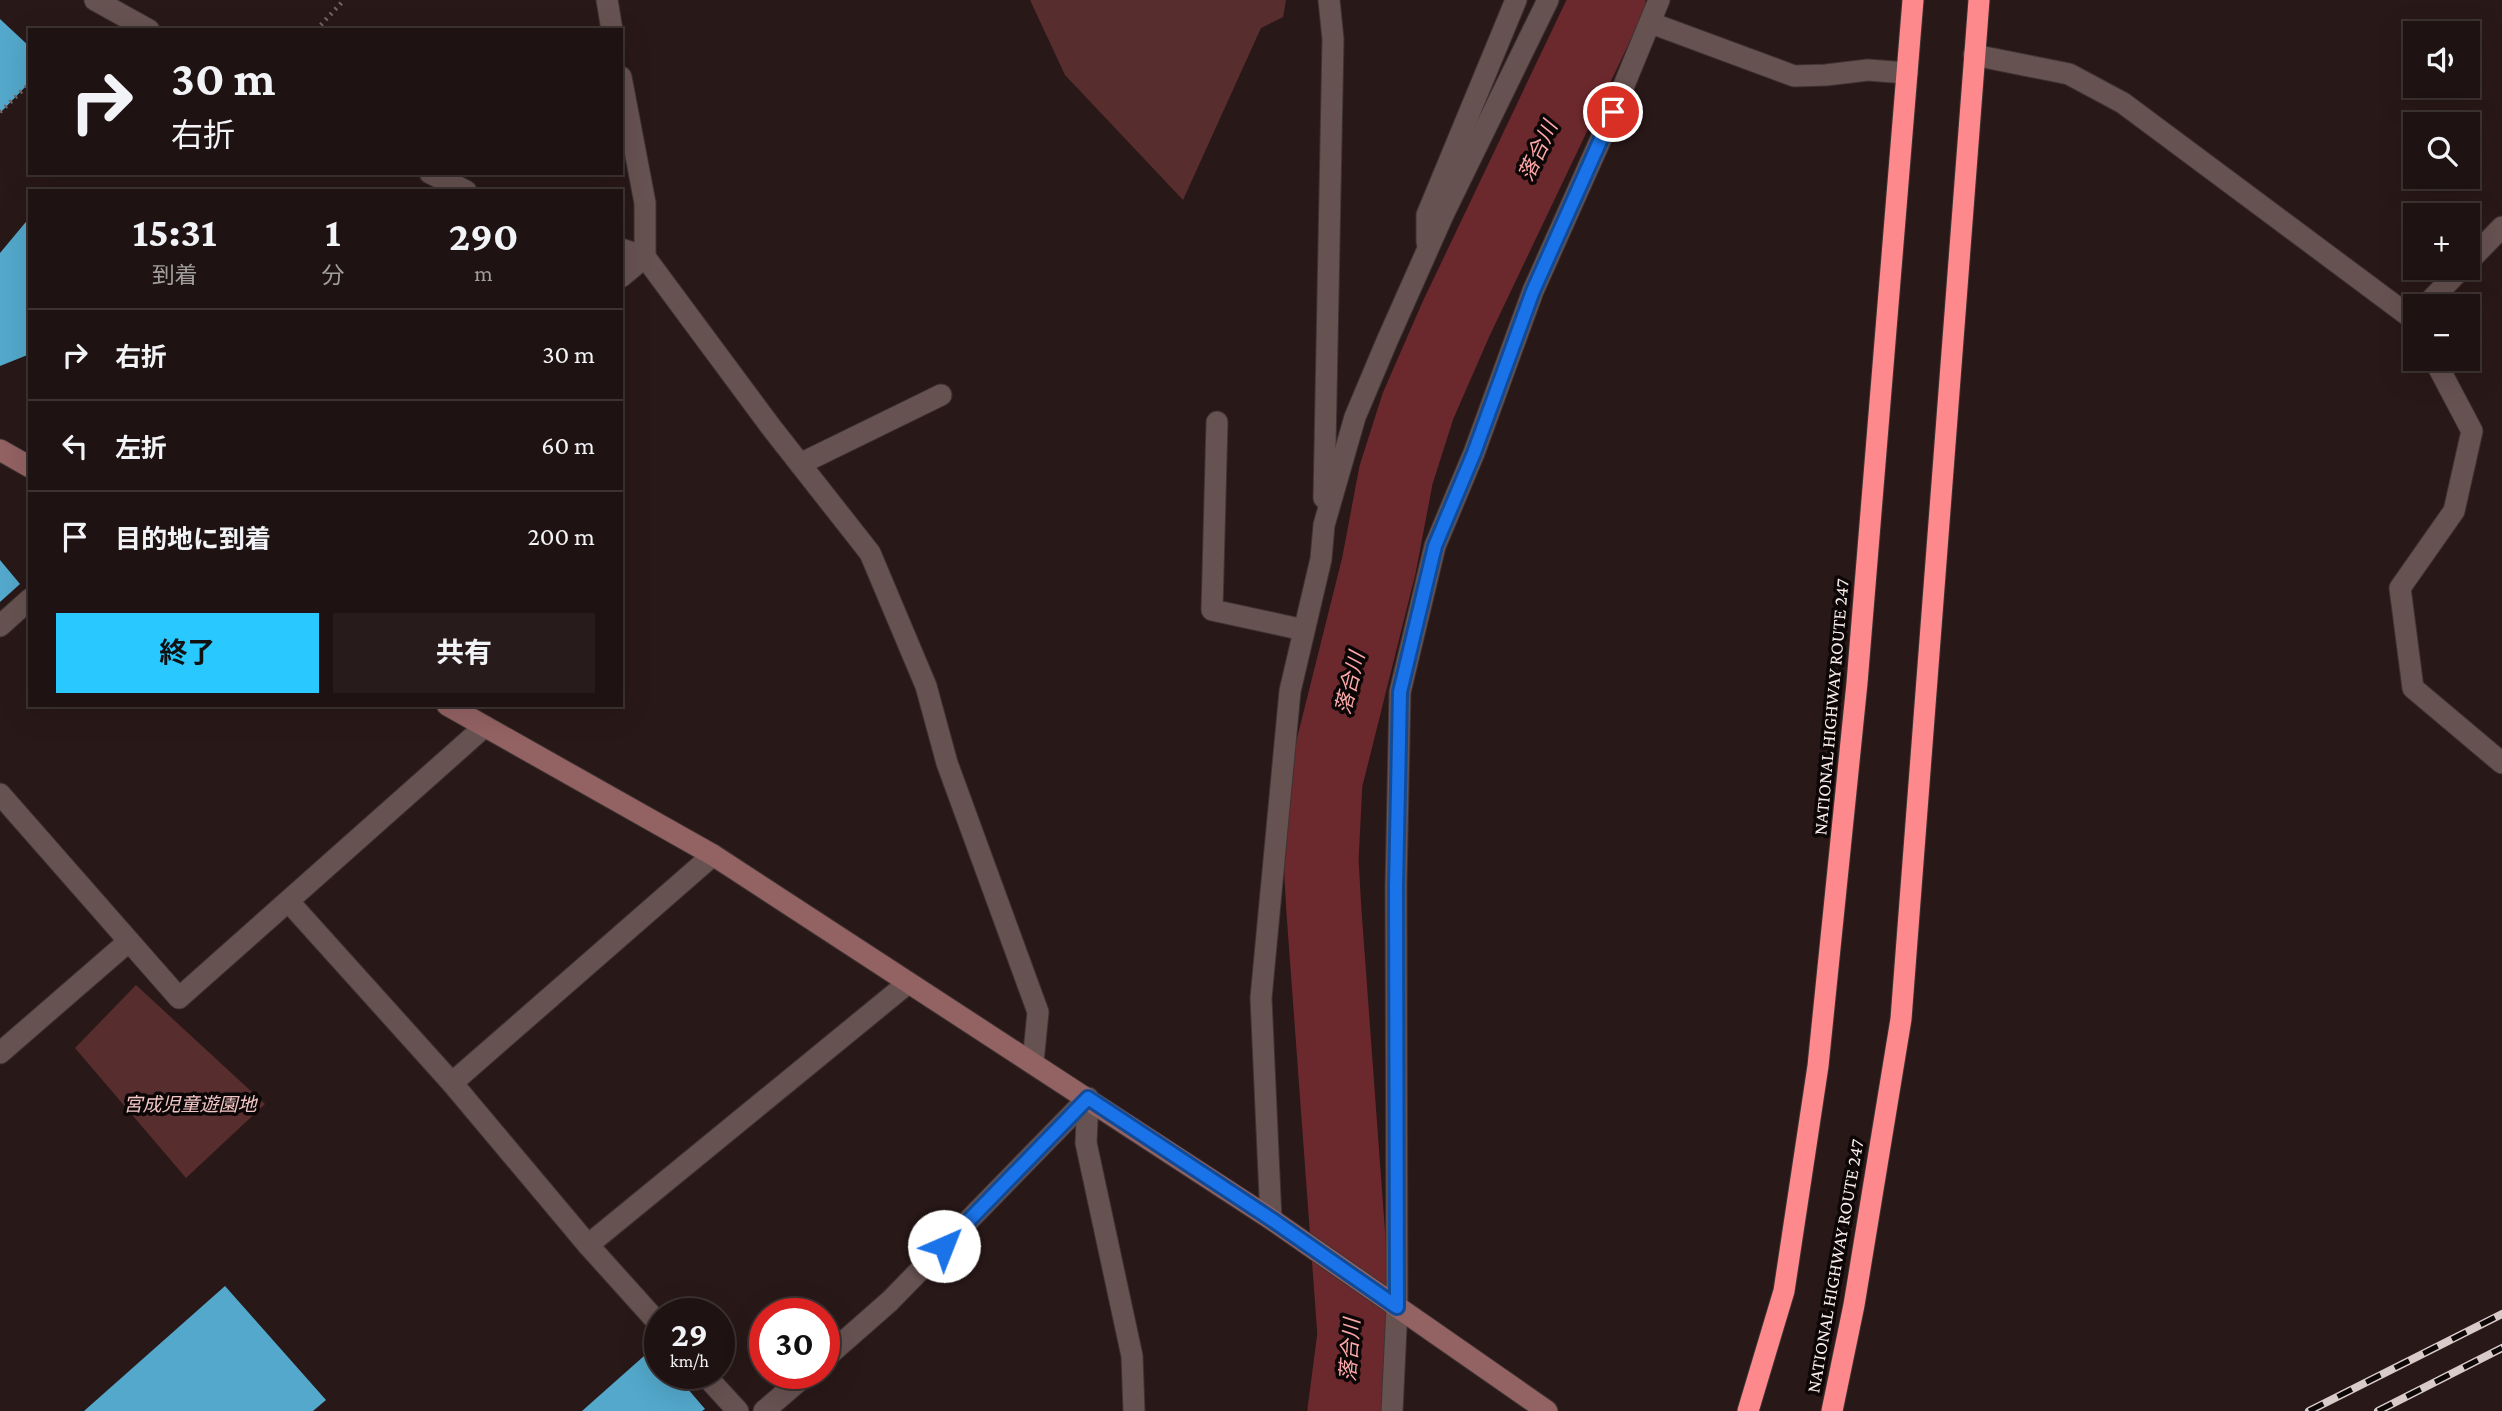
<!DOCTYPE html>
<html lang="ja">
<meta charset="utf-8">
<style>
body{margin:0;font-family:"Crimson Pro","Noto Sans JP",serif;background:#271b1b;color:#f1f3f6;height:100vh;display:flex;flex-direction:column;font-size:26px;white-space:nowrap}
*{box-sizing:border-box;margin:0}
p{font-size:23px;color:#a19e9f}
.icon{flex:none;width:38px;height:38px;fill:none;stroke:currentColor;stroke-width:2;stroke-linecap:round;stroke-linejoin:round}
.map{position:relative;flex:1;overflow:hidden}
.sheet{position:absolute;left:28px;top:189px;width:595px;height:518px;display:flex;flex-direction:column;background:#1f1212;border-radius:0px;box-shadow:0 7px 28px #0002,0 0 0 2px #3c3232}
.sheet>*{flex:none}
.banner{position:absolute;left:28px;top:28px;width:595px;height:147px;border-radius:0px;box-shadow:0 7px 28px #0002,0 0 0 2px #3c3232;background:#1f1212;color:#f1f3f6;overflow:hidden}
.fabs{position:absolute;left:2403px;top:21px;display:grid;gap:14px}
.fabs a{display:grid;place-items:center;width:77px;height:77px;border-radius:0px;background:#1f1212;box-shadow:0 7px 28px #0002,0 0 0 2px #3c3232;font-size:35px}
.speed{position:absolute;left:644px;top:1298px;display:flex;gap:14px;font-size:35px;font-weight:700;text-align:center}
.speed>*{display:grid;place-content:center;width:91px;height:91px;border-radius:50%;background:#1f1212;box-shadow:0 7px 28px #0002,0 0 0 2px #3c3232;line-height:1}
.speed small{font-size:18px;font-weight:400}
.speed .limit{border:10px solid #d22;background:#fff;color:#111}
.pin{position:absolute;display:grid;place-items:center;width:60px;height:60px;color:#fff;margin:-30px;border:4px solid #fff;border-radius:50%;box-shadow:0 2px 7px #0007}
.me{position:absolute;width:77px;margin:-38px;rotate:44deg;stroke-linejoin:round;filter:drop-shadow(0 0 5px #0008)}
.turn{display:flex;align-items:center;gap:24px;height:147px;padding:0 28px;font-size:32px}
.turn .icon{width:91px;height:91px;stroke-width:2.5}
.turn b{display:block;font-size:49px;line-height:60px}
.eta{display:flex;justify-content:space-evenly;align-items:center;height:119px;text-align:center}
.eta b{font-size:42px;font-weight:700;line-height:49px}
.action{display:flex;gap:14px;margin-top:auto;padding:14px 28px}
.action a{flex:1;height:80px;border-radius:0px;background:#29c8ff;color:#111;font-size:28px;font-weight:700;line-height:80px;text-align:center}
.action a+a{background:#271b1b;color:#f1f3f6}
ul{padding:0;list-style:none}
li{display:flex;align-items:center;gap:21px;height:91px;padding:0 28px;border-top:2px solid #3c3232}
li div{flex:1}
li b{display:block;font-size:26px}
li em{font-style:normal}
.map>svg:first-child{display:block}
.green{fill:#582d2e}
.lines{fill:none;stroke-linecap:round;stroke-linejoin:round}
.river{stroke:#6c292d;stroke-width:75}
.building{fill:#53a8cb}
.street-casing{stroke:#3f3332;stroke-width:23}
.secondary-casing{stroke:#3f3332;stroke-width:23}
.highway-casing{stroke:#3f3332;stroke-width:23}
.path{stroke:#746565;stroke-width:4.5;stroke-dasharray:2 5;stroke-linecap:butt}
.street{stroke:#665251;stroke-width:21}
.secondary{stroke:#936263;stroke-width:21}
.highway{stroke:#fd898c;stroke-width:21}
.rail-casing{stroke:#d8cbca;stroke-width:8}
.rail{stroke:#0c0606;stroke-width:5;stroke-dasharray:16;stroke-linecap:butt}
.route-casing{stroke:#114b97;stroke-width:18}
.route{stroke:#1a73e8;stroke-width:12}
.labels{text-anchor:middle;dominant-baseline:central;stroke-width:7;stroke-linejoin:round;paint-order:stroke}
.street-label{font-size:19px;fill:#f9edec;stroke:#0c0606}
.park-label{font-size:19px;font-style:italic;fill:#f2c6c5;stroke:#0c0606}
.water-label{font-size:21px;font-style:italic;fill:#fea8a9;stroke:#0c0606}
</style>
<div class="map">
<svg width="2502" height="1411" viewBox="0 0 2502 1411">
<rect width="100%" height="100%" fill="#291818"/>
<g class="green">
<polygon points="1030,0 1286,0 1283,17 1261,28 1183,200 1065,75"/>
<polygon points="136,985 265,1104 186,1178 75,1048"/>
</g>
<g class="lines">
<polyline class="river" points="1345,1411 1355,1335 1324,912 1321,860 1325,781 1379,565 1396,475 1418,406 1456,319 1608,0"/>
</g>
<g class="building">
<polygon points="0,19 30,47 30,82 0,113"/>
<polygon points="30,217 30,354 0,366 0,253"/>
<polygon points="0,560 20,584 0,602"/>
<polygon points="225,1286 326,1400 313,1411 84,1411"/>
<polygon points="653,1348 660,1356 660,1374 675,1374 705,1409 702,1411 582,1411"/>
</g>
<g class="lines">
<defs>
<g id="street">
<polyline points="95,0 149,30"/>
<polyline points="607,0 612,30"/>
<polyline points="1651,23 1794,76 1826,75 1868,70 1907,73"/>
<polyline points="1974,55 2069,74 2123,103 2413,319 2415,323"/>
<polyline points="621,77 645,203 645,257 621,277"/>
<polyline points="430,173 466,191"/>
<polyline points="1427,242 1427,215 1516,0"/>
<polyline points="621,249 645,257 771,427 870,553 926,686 947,763 1038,1012 1033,1062"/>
<polyline points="2468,262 2502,227"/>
<polyline points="2425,306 2462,268"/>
<polyline points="2434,359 2472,431 2454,511 2400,588 2413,688 2502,763"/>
<polyline points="1217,422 1212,610 1304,630"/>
<polyline points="800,464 941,395"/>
<polyline points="1324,498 1333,39 1329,0"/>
<polyline points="0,626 30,599"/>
<polyline points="0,794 179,998 484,727"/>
<polyline points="289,902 452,1083 588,1245 660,1325"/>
<polyline points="0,1053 128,942"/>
<polyline points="452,1083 713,855"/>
<polyline points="1088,1098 1086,1143 1132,1356 1134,1411"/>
<polyline points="1271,1219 1261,998 1290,691 1321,559 1324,525 1355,417 1387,341 1443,215 1548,0"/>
<polyline points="588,1245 908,983"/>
<polyline points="824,1359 890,1301 1088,1098"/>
<polyline points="704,1374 738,1411"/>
<polyline points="764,1411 807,1374"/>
<polyline points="1392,1411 1397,1307 1396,886 1400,692 1435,546 1474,453 1533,291 1613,112 1659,0"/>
</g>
<g id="secondary">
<polyline points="0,450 30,467"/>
<polyline points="447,705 713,855 1271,1219 1547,1411"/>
</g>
<g id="highway">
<polyline points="1748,1411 1784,1291 1818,1066 1857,683 1913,0"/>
<polyline points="1832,1411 1854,1305 1901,1019 1979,0"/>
</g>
</defs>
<use href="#street" class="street-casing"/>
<use href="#secondary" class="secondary-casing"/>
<use href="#highway" class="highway-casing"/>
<g class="path">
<polyline points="316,30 344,0"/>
<polyline points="0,112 30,83"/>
</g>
<use href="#street" class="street"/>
<use href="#secondary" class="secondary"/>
<use href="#highway" class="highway"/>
<defs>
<g id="rail">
<polyline points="2309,1411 2502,1314"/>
<polyline points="2378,1411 2502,1348"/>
</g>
</defs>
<use href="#rail" class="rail-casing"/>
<use href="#rail" class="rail"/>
</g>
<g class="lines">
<defs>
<polyline id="route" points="944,1246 1088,1098 1271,1219 1397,1307 1396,887 1400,692 1435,546 1474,453 1533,291 1613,112"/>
</defs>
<use href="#route" class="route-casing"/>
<use href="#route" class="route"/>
</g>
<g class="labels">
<g class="street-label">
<text transform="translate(1831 707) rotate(-85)">NATIONAL HIGHWAY ROUTE 247</text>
<text transform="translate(1835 1266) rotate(-80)">NATIONAL HIGHWAY ROUTE 247</text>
</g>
<g class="park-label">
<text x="190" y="1104">宮成児童遊園地</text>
</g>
<g class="water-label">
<text transform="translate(1538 151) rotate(-65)">落合川</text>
<text transform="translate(1350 683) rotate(-76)">落合川</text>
<text transform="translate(1350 1350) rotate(-86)">落合川</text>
</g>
</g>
</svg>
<div class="fabs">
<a><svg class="icon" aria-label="sound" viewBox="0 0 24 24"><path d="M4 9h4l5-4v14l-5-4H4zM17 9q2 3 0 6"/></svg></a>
<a><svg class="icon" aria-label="search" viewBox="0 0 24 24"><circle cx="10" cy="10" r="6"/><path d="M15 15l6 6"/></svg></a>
<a>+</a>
<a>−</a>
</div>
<div class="speed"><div>29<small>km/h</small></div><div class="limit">30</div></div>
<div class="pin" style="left:1613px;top:112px;background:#d93025"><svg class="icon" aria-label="arrive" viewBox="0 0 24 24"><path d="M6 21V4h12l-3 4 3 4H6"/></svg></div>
<svg class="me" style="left:944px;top:1246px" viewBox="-20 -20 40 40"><circle r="19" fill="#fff"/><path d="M0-13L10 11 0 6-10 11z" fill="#1a73e8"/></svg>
<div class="banner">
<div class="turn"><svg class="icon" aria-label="right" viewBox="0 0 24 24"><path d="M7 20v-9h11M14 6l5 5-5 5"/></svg><div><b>30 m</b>右折</div></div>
</div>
<section class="sheet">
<div class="eta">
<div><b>15:31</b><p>到着</p></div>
<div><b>1</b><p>分</p></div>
<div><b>290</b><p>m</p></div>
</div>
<ul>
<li><svg class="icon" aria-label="right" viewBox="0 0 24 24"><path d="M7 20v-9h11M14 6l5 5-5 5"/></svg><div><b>右折</b></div><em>30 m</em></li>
<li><svg class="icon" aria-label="left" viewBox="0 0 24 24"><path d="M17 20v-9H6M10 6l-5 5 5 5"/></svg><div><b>左折</b></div><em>60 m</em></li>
<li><svg class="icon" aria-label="arrive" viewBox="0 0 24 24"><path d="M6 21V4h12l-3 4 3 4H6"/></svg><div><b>目的地に到着</b></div><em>200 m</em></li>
</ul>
<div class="action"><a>終了</a><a>共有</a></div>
</section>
</div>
